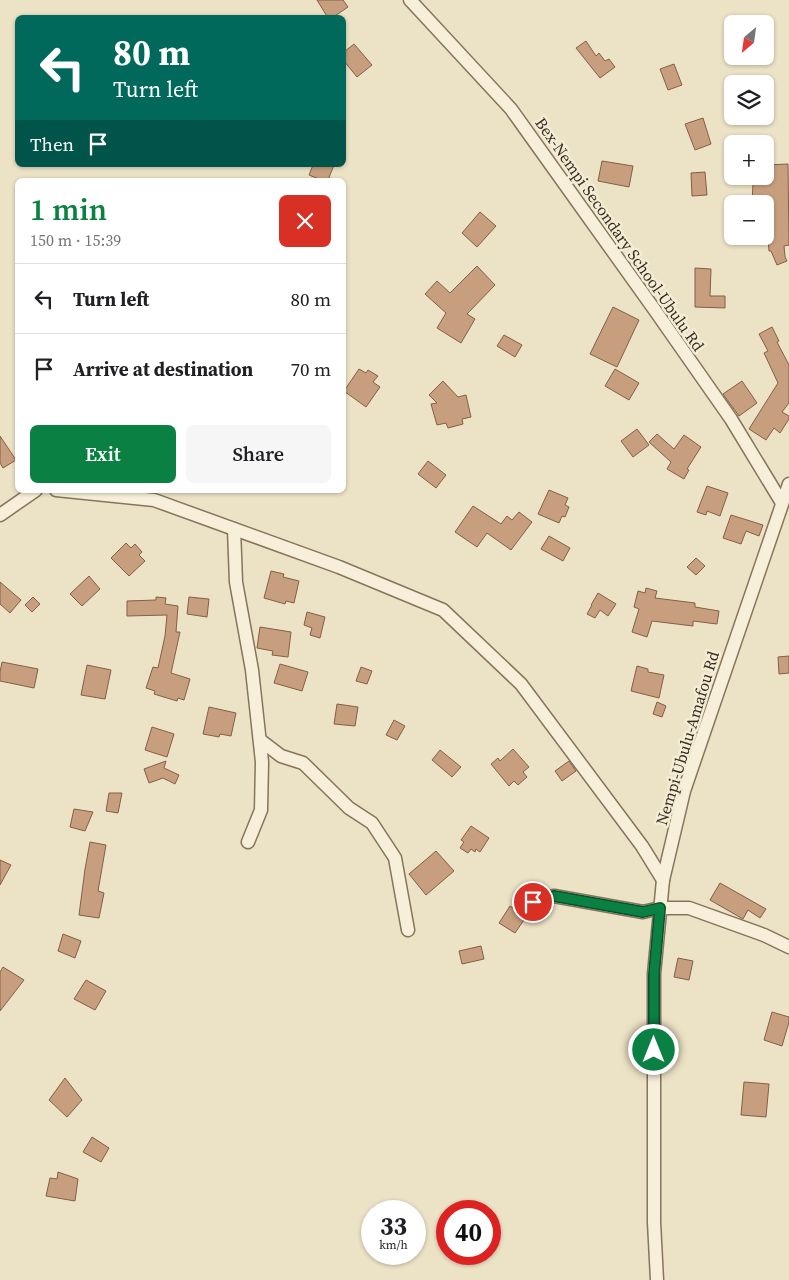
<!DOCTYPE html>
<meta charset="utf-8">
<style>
body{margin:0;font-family:"Source Serif 4",serif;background:#f6f6f6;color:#202124;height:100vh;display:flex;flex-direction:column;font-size:19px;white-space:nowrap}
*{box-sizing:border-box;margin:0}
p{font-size:16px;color:#757577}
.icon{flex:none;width:28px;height:28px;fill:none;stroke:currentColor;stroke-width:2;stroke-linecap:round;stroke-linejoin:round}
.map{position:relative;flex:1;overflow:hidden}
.panel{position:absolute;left:15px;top:178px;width:331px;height:315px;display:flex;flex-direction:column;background:#fff;border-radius:8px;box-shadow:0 1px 4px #0004}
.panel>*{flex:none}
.hud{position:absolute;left:15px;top:15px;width:331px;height:152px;border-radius:8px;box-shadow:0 1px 4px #0004;background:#00695c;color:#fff;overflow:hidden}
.needle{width:32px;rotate:209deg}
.tools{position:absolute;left:724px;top:15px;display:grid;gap:10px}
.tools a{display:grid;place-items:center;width:50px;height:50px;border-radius:8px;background:#fff;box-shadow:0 1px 4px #0004;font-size:25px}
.speed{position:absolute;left:361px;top:1200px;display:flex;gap:10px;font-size:25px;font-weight:700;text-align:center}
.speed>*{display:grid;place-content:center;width:65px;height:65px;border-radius:50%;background:#fff;box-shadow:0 1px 4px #0004;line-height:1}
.speed small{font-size:12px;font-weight:400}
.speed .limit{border:8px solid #d22;background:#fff;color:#111}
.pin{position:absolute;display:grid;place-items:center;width:42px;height:42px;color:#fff;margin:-21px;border:2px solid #fff;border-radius:50%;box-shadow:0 1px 5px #0007}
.me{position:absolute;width:55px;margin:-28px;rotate:0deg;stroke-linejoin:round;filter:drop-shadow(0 0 4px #0008)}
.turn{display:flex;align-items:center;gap:18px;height:105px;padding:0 15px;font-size:22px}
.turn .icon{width:65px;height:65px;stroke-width:2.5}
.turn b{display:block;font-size:35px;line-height:42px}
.then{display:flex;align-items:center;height:48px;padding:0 15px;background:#0003;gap:10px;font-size:19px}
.round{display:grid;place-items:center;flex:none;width:52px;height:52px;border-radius:8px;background:#f6f6f6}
.overview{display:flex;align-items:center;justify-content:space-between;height:85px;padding:0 15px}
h1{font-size:30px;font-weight:600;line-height:38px;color:#0b8043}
.button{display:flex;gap:10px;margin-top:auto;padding:10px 15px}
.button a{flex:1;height:58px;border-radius:8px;background:#0b8043;color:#fff;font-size:20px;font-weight:600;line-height:58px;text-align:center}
.button a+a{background:#f6f6f6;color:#202124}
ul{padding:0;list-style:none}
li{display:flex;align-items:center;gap:15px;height:70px;padding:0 15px;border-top:1px solid #e0e0e0}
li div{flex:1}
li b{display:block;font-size:19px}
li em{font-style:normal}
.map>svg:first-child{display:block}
.building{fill:#c89f7e;stroke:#845f44}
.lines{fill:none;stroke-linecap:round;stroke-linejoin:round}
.minor-casing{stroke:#86745d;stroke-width:15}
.minor{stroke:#f7efd9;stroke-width:12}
.route-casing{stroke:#07532c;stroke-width:12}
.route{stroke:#0b8043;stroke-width:9}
.labels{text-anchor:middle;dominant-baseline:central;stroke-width:5;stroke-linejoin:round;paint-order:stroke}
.street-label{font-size:16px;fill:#372c20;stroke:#f4ecd5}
</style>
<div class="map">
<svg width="789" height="1280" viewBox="0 0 789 1280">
<rect width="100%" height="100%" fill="#ece2c6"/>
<g class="building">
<polygon points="317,0 343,0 348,7 332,18 328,18"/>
<polygon points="586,41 596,56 599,53 605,61 609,59 615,67 600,78 576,48"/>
<polygon points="354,44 372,65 357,77 344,61 344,52"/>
<polygon points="674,64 682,85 668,90 660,69"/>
<polygon points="703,118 711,144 695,150 685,124"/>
<polygon points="602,161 633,166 629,187 598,181"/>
<polygon points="788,164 789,245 784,246 785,257 787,261 777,265 771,251 769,251 767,227 765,227 765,204 752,204 753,183 754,183 755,176 765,176 765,165"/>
<polygon points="313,165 334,165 328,180 321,180 309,175"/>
<polygon points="705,172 707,195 692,196 691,173"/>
<polygon points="480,212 496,226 477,247 462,233"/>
<polygon points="477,266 495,285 467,314 475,319 461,343 437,328 446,313 425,294 437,281 450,293"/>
<polygon points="695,268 711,269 710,296 725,296 725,308 695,307"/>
<polygon points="613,307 639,320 617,367 590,354"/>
<polygon points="772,327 779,341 777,342 789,365 789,403 782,412 789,416 789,419 780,433 774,428 766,440 749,429 778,383 764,353 768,351 759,334"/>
<polygon points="504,335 522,345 515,357 497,346"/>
<polygon points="359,369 366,373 368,370 378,376 373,382 380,387 366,407 344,391"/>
<polygon points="615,369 639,383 629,400 605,386"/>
<polygon points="443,381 458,397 466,395 471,417 462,419 463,424 448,428 446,423 437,425 431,404 437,403 429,395"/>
<polygon points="742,381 757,403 739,416 723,394"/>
<polygon points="637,429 649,445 633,457 621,441"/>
<polygon points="657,434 674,449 684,435 701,447 687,469 689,470 684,479 667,469 671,462 649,442"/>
<polygon points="0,436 16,460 3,468 0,463"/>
<polygon points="428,461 446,475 436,488 418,474"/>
<polygon points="707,486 728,493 720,516 707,511 706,515 697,512"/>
<polygon points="549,490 568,498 565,505 569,507 565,517 562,516 559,523 538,514"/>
<polygon points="473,506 501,524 507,516 512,520 519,512 532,522 511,550 487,533 477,547 455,532"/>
<polygon points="731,515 763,525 759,536 746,531 741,544 723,538"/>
<polygon points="549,536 570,548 563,561 541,549"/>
<polygon points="126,543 131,548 135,544 142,552 139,555 145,561 129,576 111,558"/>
<polygon points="696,558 705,566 696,575 687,567"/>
<polygon points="271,571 284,574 283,577 299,581 294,603 286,601 285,604 264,598"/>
<polygon points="89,576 100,589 82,606 70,594"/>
<polygon points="0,582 21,600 10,613 0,604"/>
<polygon points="646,588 657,591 655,598 695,603 695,607 719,611 717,624 693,621 693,626 652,621 647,637 632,632 639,609 634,607 638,591 645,593"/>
<polygon points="598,593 616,604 608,616 600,610 595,618 587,614 592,605 591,605"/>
<polygon points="33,597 40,604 32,612 25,605"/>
<polygon points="156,597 166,598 165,604 178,606 176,632 180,632 171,673 190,679 184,700 178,698 177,701 154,694 155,691 146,688 153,667 158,668 165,636 167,615 127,616 127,601 156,600"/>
<polygon points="189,597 209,599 207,617 187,614"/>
<polygon points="307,612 325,617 320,638 310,635 312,628 304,625"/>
<polygon points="260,627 291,632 288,657 272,655 273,651 257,648"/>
<polygon points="789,656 789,673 779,674 778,657"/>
<polygon points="2,662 38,669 34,688 0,681 0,672"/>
<polygon points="280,664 308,672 302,691 274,683"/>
<polygon points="87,665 111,670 105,699 81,695"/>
<polygon points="637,666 648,669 648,672 664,675 659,698 631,691"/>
<polygon points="361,667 372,671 367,684 356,681"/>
<polygon points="657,702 666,706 662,717 653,714"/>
<polygon points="337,704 358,707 355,726 334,724"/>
<polygon points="209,707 236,713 231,736 220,734 219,737 203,734"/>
<polygon points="394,720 405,726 397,740 386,735"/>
<polygon points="152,727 174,734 167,757 145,750"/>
<polygon points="513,749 529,767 523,772 527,777 518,785 514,781 509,786 491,764 498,758 500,761"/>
<polygon points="440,750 461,767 452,777 432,760"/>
<polygon points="166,761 164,768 179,775 175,784 163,778 149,783 144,769"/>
<polygon points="569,761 576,771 562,781 555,771"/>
<polygon points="109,793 122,793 118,813 106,811"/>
<polygon points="74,809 93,812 85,831 70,827"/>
<polygon points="471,826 489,838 480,852 476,849 475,852 471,849 468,853 460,848 464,842 461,840"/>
<polygon points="90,842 106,845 98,891 104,893 99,918 79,915 85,869"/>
<polygon points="436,851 454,871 426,895 409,874"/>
<polygon points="0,860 11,865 0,885"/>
<polygon points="720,883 766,909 760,918 748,910 743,919 710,900"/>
<polygon points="510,906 526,917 515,933 499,923"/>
<polygon points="63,934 81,941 75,958 58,951"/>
<polygon points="481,946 484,959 462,964 459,951"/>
<polygon points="678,958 693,961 689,980 674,977"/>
<polygon points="3,967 24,980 0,1011 0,972"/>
<polygon points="86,980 106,991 95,1010 74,999"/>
<polygon points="772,1012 789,1017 789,1022 782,1046 764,1040"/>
<polygon points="65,1078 82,1100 67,1117 49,1100"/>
<polygon points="744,1082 769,1084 766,1117 741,1115"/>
<polygon points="92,1137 109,1148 101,1162 83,1152"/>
<polygon points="58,1172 78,1179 75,1201 46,1196 50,1178 57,1179"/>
</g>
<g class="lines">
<defs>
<g id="minor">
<polyline points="410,0 511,109 654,309 731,419 782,503"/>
<polyline points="56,490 154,500 339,567 443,610 521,684 642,846 663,880"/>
<polyline points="0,515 36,490"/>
<polyline points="234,529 236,582 252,670 262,762 261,810 248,842"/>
<polyline points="260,740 281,756 303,763 349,808 372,823 395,858 408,930"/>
<polyline points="533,902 554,896 643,912 660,908 689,908 764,935 789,947"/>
<polyline points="657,1280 654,1222 654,974 663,880 684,791 789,484"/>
</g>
</defs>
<use href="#minor" class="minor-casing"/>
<use href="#minor" class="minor"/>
</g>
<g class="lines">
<defs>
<polyline id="route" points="533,902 554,896 643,912 660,908 654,974 654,1050"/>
</defs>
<use href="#route" class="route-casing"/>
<use href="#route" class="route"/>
</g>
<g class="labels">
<g class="street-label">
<text transform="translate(620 234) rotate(55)">Bex-Nempi Secondary School-Ubulu Rd</text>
<text transform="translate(687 738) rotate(-73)">Nempi-Ubulu-Amafou Rd</text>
</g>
</g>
</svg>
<div class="tools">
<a><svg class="needle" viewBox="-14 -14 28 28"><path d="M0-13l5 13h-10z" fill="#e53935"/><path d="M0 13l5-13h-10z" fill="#757577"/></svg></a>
<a><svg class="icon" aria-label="layers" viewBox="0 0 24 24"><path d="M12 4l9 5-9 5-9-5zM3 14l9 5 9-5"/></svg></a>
<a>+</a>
<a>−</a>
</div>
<div class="speed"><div>33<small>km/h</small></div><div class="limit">40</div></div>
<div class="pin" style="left:533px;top:902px;background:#d93025"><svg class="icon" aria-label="arrive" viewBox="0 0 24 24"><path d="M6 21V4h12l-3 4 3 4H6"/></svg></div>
<svg class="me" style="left:654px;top:1050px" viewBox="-20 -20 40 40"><circle r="17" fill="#0b8043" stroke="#fff" stroke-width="3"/><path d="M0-11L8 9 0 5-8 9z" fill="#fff"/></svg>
<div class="hud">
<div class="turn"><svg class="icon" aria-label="left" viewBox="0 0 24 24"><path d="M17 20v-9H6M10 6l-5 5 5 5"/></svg><div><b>80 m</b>Turn left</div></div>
<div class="then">Then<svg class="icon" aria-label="arrive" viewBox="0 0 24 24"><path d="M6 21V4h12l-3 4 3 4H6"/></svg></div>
</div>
<section class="panel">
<div class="overview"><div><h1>1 min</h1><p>150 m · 15:39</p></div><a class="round" style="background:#d93025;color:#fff"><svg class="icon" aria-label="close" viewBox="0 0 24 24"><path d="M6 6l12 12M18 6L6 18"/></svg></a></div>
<ul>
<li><svg class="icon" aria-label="left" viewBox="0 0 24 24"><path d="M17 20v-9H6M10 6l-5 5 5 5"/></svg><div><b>Turn left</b></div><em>80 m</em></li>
<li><svg class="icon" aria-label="arrive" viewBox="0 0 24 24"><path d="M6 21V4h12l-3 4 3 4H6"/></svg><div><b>Arrive at destination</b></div><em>70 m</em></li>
</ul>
<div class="button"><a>Exit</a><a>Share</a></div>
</section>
</div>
